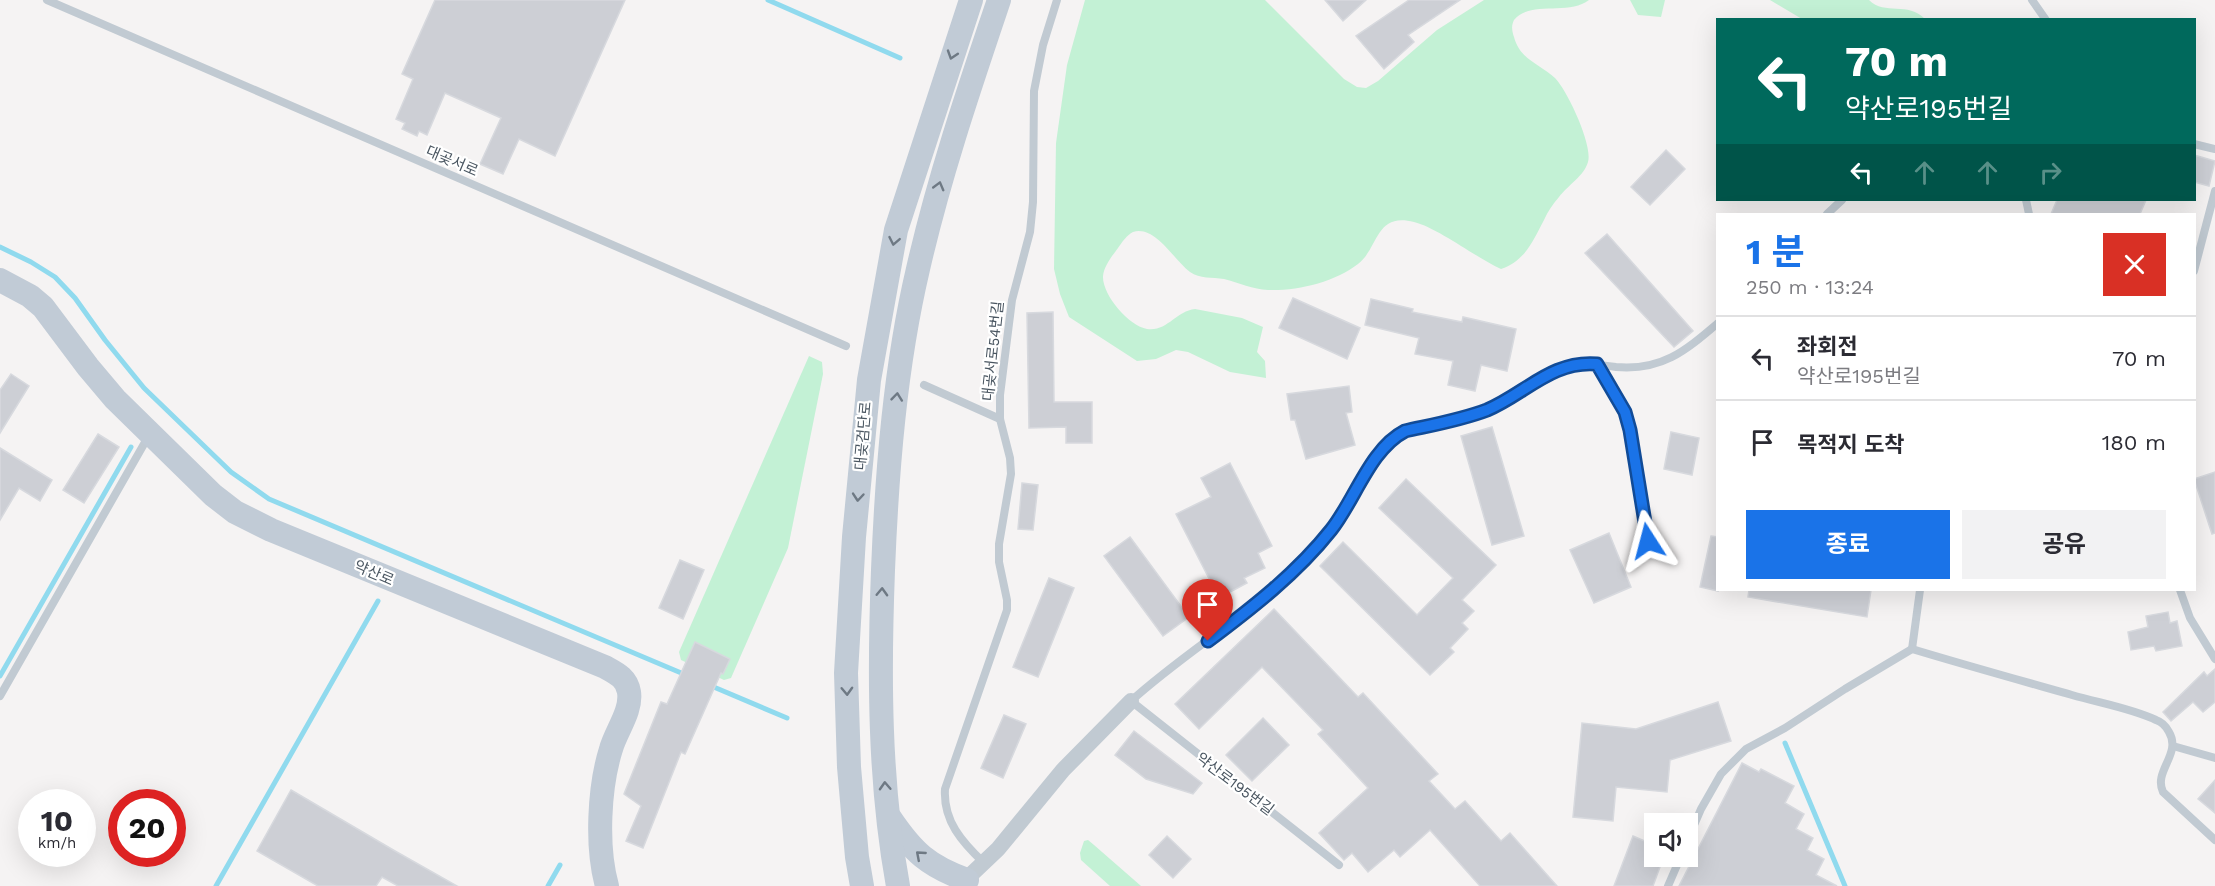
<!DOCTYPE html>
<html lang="ko">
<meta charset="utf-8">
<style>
body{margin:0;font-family:"Work Sans","Noto Sans KR",sans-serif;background:#f2f2f3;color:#2b2b33;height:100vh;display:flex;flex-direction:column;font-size:22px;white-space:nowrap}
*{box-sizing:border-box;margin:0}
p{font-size:20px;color:#7c7c81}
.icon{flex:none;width:33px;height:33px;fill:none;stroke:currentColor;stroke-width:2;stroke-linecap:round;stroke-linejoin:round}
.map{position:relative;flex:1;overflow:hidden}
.details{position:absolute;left:1716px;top:213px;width:480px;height:378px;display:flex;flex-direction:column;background:#fff;border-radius:0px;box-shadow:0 6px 24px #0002}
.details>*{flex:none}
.hud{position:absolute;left:1716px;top:18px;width:480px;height:183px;border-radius:0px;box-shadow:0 6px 24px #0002;background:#00695c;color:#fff;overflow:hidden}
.buttons{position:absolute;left:1644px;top:813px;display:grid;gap:12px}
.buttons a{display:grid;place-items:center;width:54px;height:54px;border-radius:0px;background:#fff;box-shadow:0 6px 24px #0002;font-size:30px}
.speed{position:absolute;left:18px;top:789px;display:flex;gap:12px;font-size:30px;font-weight:700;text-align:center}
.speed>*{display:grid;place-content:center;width:78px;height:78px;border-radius:50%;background:#fff;box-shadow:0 6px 24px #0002;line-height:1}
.speed small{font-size:15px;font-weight:400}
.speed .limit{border:9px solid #d22;background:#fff;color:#111}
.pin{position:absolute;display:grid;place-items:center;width:51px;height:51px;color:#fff;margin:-62px -26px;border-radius:50% 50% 50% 0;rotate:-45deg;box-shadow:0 0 6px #0007}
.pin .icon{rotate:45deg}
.me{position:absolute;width:66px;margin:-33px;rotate:351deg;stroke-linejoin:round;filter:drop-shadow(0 0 4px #0008)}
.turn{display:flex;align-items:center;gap:21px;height:126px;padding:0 30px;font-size:27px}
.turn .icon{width:78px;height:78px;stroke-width:2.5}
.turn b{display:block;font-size:42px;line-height:51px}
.lanes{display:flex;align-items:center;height:57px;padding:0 30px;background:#0003;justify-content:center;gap:30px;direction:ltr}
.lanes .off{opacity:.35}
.round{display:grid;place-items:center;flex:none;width:63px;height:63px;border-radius:0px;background:#f2f2f3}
.summary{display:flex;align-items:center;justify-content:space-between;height:102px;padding:0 30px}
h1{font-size:36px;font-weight:700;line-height:45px;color:#1a73e8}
.primary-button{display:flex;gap:12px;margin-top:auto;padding:12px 30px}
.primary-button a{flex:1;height:69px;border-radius:0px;background:#1a73e8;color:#fff;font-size:24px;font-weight:700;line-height:69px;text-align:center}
.primary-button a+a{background:#f2f2f3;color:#2b2b33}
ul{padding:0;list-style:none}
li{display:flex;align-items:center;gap:18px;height:84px;padding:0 30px;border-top:2px solid #e1e1e2}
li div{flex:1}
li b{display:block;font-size:22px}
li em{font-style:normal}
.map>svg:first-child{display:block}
.green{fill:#c3f1d5}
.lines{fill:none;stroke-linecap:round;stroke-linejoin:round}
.stream{stroke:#90daee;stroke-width:5}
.building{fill:#cdcfd5;stroke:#d7d9de;stroke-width:1.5}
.lane{stroke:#c1cad2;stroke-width:8}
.street{stroke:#c1cad2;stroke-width:16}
.secondary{stroke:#c1cbd6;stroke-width:24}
.oneway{stroke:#6e7984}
.route-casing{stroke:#114b97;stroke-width:15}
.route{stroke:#1a73e8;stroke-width:10}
.labels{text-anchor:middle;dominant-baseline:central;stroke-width:4.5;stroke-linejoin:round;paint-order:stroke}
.street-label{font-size:15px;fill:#4a5661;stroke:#fff}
</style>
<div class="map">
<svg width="2215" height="886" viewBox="0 0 2215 886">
<rect width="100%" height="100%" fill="#f5f3f3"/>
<g class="green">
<path d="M1085,0H1265L1344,79L1357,87L1366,88L1378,81L1437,30L1484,0H1589C1568,16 1530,0 1514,20C1511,26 1512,31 1514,37C1520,60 1540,64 1555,78C1567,90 1593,145 1588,162C1584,176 1568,185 1559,197C1553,204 1548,211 1544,220C1533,241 1525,261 1501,269C1475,257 1438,228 1414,222C1375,212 1379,248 1358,264C1335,282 1298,291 1268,290C1253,289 1239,283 1224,279C1212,277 1200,279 1190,272C1174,260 1155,225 1133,232C1127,235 1122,242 1118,248C1112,256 1104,266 1103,276C1102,295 1129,326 1147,329C1167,332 1176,311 1195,309L1242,318L1263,327L1257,352L1265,361L1266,378L1230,372L1188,352L1176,350L1156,359L1137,361L1069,317L1060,294L1054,269L1056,143L1067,65Z"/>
<polygon points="1630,0 1665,0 1661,17 1638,15"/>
<path d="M1770,0H1869C1885,16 1908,1 1925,19H1802Z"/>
<polygon points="809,356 822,362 823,374 788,548 731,678 724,680 681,660 679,652"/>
<polygon points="1088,840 1094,845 1141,886 1110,886 1081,860 1080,853 1084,841"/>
</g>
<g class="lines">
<g class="stream">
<polyline points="768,0 900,58"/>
<polyline points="0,247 31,262 55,277 75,298 105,340 144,388 231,472 269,499 686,675"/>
<polyline points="0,676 131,447"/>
<polyline points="709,685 787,718"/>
<polyline points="1785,743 1845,886"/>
<polyline points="216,886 378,601"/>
<polyline points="548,886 560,865"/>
</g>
</g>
<g class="building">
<polygon points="435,0 625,0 555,156 519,139 503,174 480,164 501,118 445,93 427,135 419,131 417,136 402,129 405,123 396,119 413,79 402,74"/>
<polygon points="1325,0 1366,0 1343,21"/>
<polygon points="1409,0 1460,0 1408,35 1414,42 1384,69 1356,36"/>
<polygon points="1666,150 1685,169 1650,205 1631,187"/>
<polygon points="2194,155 2215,161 2209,186 2194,182"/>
<polygon points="2057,200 2146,200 2140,214 2051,214"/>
<polygon points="1607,234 1693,331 1674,347 1585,253"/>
<polygon points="1293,298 1360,328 1347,359 1279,328"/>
<polygon points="1371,299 1413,309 1412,312 1462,322 1463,317 1516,329 1507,371 1481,365 1475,391 1448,385 1453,361 1415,354 1419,338 1365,325"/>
<polygon points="1053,312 1054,402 1092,402 1092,443 1066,443 1066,427 1029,428 1027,313"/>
<polygon points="11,374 29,386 0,433 0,390"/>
<polygon points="1349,386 1352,412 1346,413 1355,445 1306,459 1295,420 1291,420 1287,394"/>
<polygon points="1492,427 1524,536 1492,545 1461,436"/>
<polygon points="1671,432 1699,438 1692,475 1664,469"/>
<polygon points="98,434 119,447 84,503 63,490"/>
<polygon points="0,448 52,480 40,501 19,488 0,520"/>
<polygon points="1230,463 1272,546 1258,553 1265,568 1244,578 1247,583 1219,598 1176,514 1211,497 1201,478"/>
<polygon points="2215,472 2215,533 2212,534 2194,479"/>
<polygon points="1406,479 1496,565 1462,600 1474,611 1462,623 1468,629 1450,648 1454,652 1430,675 1320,566 1343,542 1417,615 1453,578 1379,508"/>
<polygon points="1022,483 1038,485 1033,530 1018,529"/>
<polygon points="1609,533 1631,587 1594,603 1570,550"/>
<polygon points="1711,536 1718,537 1718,591 1700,587"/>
<polygon points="1130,537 1189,617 1163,636 1104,556"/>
<polygon points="680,560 704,570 683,619 659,608"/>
<polygon points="1049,578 1074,588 1038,677 1013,667"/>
<polygon points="1749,590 1871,590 1867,617 1748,597"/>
<polygon points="1274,609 1358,697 1363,693 1438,774 1429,781 1455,809 1465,801 1501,841 1510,833 1557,886 1480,886 1430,830 1400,857 1394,850 1368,872 1352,853 1344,860 1319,833 1368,788 1318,734 1323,730 1262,667 1199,729 1175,704"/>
<polygon points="2168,612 2170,623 2177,621 2182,646 2156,651 2154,646 2131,650 2128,632 2148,627 2146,616"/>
<polygon points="695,642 730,659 723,674 721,673 685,754 681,752 643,848 626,841 641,806 624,794 661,702 667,704"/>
<polygon points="2215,669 2215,702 2203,712 2193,702 2171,721 2163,712 2204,672 2207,676"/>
<polygon points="1718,702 1731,741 1670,760 1667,792 1616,787 1613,821 1573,817 1582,723 1636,729"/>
<polygon points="1004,715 1026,724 1003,778 981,768"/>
<polygon points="1263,718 1289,745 1252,781 1226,755"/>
<polygon points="1134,731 1202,783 1193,794 1146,779 1115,755"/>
<polygon points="1742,763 1759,772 1761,769 1794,786 1785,803 1804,814 1796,829 1813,838 1807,850 1824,859 1816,875 1837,886 1679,886"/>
<polygon points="2215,780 2215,813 2198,799"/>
<polygon points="291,790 395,851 457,886 398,886 382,877 376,886 318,886 257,851"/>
<polygon points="1167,836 1191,859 1173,878 1149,855"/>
<polygon points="1633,836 1654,845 1654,856 1664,856 1653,886 1614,886"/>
</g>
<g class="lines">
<g class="lane">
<polyline points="47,0 846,346"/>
<polyline points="2032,0 2046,20"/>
<polyline points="2194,144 2215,149"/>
<polyline points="2026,200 2029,214"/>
<polyline points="1827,214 1842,200"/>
<polyline points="2194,271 2215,191"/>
<polyline points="1597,364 1625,412 1630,430 1648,541"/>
<polyline points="924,385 1000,419"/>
<polyline points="2180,590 2190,618 2215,659"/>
<polyline points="1912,649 1920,590"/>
<polyline points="0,696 148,437"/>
<polyline points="2173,746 2215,758"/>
<path d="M1688,839L1701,809L1721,774L1746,749L1785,728L1845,689L1912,649C1965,665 2019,680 2072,695C2099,703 2130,708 2156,720C2162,722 2166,726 2169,732C2182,754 2153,771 2163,792L2215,840"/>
<path d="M984,863C962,842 943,821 945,789L1007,610V600L999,562V544L1011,474L1010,458L1000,419V395L1012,300L1030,232L1033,202L1034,91L1043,45L1057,0"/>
<path d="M1339,865L1131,701C1196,642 1277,600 1332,529C1351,504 1366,475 1383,448L1394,437L1405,431C1432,424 1464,421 1490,409C1516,397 1538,374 1566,366C1583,361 1598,365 1616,367C1662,371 1685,351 1718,323"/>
<polyline points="1668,886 1681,856"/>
</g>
<polyline class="street" points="960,885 998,849 1063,770 1131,701"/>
<g class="secondary">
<path d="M0,280L30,296L43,307L88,367L115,399L213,495L235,512L271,530L605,667C616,673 627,678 629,692C632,711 616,731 611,749C599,787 596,847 607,886"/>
<path d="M890,818C913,852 928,866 967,880L964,886"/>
<polyline points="862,886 857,857 849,767 846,673 854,537 869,380 896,230 971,0"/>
<path d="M898,886C879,782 879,675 883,570C887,470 895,367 918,269C939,177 969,89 999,0"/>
</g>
</g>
<defs><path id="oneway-chevron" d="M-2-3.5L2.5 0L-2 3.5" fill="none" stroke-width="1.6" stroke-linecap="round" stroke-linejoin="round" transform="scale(1.5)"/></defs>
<g class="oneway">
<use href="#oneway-chevron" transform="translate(952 55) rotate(108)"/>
<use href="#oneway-chevron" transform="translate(939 186) rotate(-75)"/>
<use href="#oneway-chevron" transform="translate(894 241) rotate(101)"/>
<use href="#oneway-chevron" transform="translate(897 397) rotate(-84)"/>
<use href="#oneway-chevron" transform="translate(858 497) rotate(95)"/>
<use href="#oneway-chevron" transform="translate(882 592) rotate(-88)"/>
<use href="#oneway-chevron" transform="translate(847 691) rotate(88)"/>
<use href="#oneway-chevron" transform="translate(885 786) rotate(-93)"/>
<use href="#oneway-chevron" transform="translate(920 855) rotate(-139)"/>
</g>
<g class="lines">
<defs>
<path id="route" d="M1208,641C1252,608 1297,573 1331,530C1355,500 1370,449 1405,431C1432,425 1461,420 1487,410C1525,394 1552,360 1597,364L1625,412L1630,430L1648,541"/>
</defs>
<use href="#route" class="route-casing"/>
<use href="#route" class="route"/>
</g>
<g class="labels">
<g class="street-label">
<text transform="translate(452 161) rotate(23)">대곶서로</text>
<text transform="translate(993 351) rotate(-84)">대곶서로54번길</text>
<text transform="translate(863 436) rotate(-85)">대곶검단로</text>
<text transform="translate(374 573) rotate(23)">약산로</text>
<text transform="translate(1235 784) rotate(37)">약산로195번길</text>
</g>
</g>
</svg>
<div class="buttons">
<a><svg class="icon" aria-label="sound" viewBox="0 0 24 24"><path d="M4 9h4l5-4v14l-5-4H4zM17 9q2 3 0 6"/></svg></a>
</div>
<div class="speed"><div>10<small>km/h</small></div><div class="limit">20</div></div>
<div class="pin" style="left:1208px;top:641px;background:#d93025"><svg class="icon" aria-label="arrive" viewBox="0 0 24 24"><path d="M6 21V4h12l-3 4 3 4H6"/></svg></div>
<svg class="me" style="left:1648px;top:541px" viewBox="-20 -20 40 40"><path d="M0-17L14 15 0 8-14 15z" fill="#1a73e8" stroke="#fff" stroke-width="4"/></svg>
<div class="hud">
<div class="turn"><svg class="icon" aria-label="left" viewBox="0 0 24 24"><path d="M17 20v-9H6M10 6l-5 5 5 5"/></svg><div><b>70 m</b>약산로195번길</div></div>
<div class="lanes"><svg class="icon" aria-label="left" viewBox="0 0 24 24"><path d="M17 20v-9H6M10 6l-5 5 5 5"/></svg><svg class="icon off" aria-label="ahead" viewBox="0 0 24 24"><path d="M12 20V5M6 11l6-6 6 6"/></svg><svg class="icon off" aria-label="ahead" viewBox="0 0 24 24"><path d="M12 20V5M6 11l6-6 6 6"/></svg><svg class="icon off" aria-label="right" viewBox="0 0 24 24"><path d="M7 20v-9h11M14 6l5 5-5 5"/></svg></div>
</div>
<section class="details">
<div class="summary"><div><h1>1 분</h1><p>250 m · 13:24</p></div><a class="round" style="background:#d93025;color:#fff"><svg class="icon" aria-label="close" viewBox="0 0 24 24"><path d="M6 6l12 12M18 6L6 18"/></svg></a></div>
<ul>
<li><svg class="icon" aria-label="left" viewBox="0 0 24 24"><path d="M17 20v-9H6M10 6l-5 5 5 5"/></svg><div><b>좌회전</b><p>약산로195번길</p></div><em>70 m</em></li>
<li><svg class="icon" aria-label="arrive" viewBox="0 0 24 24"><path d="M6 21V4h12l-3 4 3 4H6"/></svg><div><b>목적지 도착</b></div><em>180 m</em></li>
</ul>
<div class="primary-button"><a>종료</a><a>공유</a></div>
</section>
</div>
